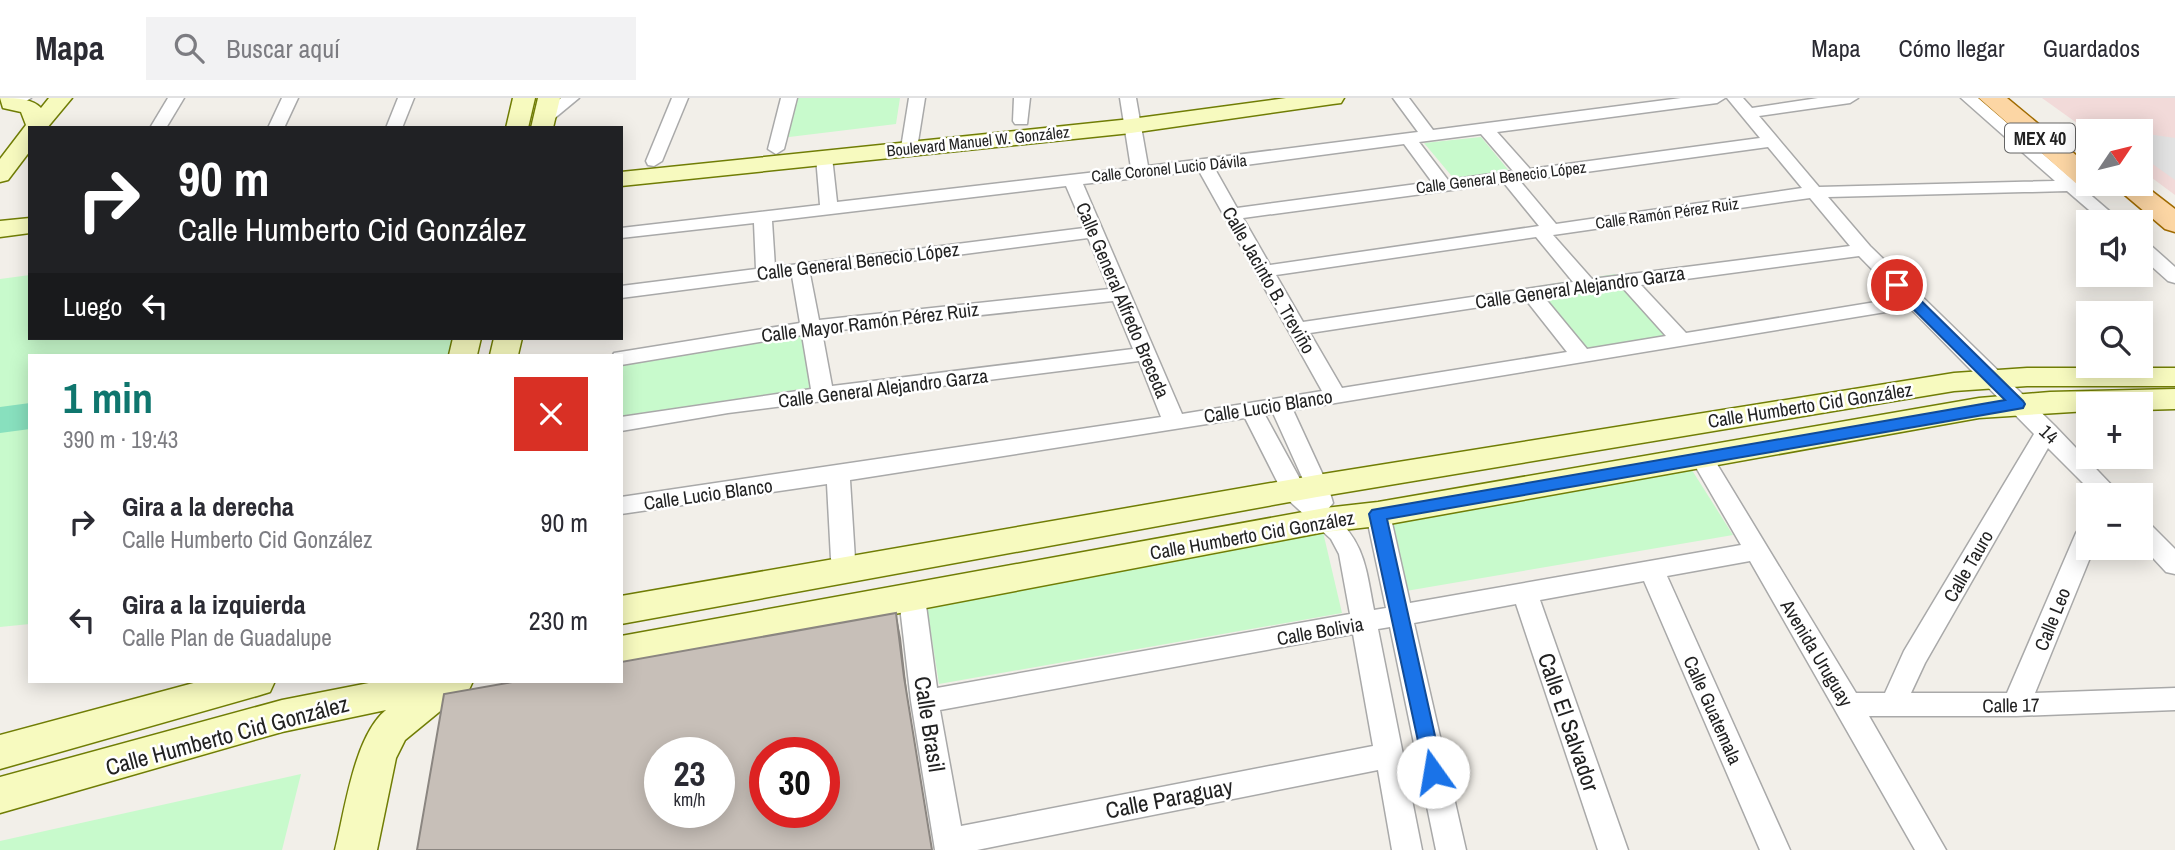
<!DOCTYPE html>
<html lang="es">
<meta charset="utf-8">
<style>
body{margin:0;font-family:"Archivo Narrow",sans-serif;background:#f2f2f3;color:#2b2b33;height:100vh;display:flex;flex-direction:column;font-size:26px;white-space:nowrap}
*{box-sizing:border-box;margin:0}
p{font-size:23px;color:#7c7c81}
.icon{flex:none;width:38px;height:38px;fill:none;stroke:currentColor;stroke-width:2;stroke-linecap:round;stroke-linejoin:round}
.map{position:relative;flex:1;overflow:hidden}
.details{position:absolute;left:28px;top:256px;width:595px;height:329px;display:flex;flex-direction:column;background:#fff;border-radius:0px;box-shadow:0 4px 18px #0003}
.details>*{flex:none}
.hud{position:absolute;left:28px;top:28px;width:595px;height:214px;border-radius:0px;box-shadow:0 4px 18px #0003;background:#202124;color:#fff;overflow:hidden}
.needle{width:46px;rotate:55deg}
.buttons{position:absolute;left:2076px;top:21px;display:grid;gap:14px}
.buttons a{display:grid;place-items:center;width:77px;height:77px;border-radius:0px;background:#fff;box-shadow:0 4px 18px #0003;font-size:35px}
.speed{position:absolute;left:644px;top:639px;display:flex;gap:14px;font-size:35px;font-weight:700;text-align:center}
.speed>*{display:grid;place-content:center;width:91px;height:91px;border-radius:50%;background:#fff;box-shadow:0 4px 18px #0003;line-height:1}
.speed small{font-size:18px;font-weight:400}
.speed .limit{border:10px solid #d22;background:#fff;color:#111}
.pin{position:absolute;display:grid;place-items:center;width:60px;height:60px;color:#fff;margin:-30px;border:4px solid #fff;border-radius:50%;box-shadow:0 2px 7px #0007}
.me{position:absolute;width:77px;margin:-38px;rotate:347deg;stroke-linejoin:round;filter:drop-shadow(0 0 5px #0008)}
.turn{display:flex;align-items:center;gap:24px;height:147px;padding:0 35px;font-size:32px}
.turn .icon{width:91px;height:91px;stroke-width:2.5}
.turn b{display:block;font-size:49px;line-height:60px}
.then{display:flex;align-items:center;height:66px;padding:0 35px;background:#0003;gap:14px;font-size:26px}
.round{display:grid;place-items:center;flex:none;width:74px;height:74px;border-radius:0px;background:#f2f2f3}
.overview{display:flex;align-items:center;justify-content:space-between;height:119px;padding:0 35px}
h1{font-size:42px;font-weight:700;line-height:52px;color:#0f766e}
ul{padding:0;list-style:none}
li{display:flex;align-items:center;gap:21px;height:98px;padding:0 35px}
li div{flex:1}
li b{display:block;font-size:26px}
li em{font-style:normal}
header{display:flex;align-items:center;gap:42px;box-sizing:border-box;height:98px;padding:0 35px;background:#fff;border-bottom:2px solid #e1e1e2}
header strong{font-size:33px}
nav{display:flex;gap:38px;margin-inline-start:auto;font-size:24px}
.search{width:490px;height:63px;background:#f2f2f3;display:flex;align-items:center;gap:18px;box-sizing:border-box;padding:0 24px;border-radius:0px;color:#7c7c81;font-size:26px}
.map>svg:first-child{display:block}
.commercial{fill:#f2dad9}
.park{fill:#c8facc}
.pitch{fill:#88e0be}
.parking{fill:#e2e2e2}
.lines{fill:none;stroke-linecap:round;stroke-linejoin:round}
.street-casing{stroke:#a9a9a9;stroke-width:3}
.secondary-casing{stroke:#707d05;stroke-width:3}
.primary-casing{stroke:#a06b00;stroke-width:3}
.street{fill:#fff;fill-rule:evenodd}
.secondary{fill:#f7fabf;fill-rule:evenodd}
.primary{fill:#fcd6a4;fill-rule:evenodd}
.shaded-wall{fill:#8b8681}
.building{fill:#c7bfb8;stroke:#8b8681;stroke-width:2;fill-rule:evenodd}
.route{fill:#1a73e8;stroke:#114b97;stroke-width:2}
.labels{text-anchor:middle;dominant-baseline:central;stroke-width:5;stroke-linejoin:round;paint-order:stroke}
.far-street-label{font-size:16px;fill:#222;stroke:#fff}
.shield{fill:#fff;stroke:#646464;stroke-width:2}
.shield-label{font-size:18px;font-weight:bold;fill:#222}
.street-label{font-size:19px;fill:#222;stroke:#fff}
.near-street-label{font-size:23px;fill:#222;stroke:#fff}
</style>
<header>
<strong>Mapa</strong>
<div class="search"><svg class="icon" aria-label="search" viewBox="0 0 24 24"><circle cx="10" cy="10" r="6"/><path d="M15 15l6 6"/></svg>Buscar aquí</div>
<nav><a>Mapa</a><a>Cómo llegar</a><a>Guardados</a></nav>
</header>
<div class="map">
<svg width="2175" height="752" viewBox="0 0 2175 752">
<rect width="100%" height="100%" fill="#f2efe9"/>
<polygon class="commercial" points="2042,0 2175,0 2175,97 2140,71 2140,33 2088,33"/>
<g class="park">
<polygon points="792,0 900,0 896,26 781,40"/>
<polygon points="1481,39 1510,74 1455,82 1424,45"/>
<polygon points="1615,176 1678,247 1591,261 1532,189"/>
<polygon points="30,177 30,240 454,240 450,257 30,257 30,526 0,529 0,181"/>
<polygon points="806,238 811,290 621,318 621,264"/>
<polygon points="1690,369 1733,437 1406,493 1391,426"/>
<polygon points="1323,434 1342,515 939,586 926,504"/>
<polygon points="301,676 282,752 0,752 0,743"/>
</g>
<polygon class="pitch" points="30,305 30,331 0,335 0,309"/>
<polygon class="parking" points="2140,35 2175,40 2175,82 2140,57"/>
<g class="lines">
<defs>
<g id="street">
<polygon points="5,0 31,0 23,5 7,3"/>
<polygon points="168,0 184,0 166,30 150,30"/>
<polygon points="282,0 298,0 284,30 268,30"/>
<polygon points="398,0 414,0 402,30 386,30"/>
<polygon points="561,0 579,0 550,24 538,24 536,21 538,18"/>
<polygon points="672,0 688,0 662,63 654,68 648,67 646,63"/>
<polygon points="781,0 797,0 784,51 776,56 768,51"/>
<polygon points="909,0 925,0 917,50 909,55 901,50"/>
<polygon points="1014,0 1030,0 1027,26 1015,26 1013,23"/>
<path d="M1120,0H1136L1148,68L1418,34L1393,0H1409L1433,32L1681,0H1725L1717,5L1497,34L1530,71L1760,40L1727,0H1743L1752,10L1818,0H1858L1850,5L1759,18L1819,89L2055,83L1961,0H1978L2122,124H2103L2067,93L1828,99L1870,148L2055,328L2121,397H2095L2048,350L1925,565L1911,595H2007L2076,435L2080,429L2088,426V450H2094L2035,595L2175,590V612L2016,618H1869L1946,752H1915L1750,463L1667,478L1790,752H1760L1644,483L1540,502L1628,752H1598L1516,506L1414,525L1466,752H1436L1390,529L1378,531L1422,752H1392L1378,672L977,752H935L911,603L899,500L903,493L912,490L921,493L925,500L937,590L1350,516L1339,456L1331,441L1285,399L1245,320L850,382L855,461L852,468L843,470L834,468L831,461L827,386L621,416V399L1161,319L1139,263L728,315L621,333V319L811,291L802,237L621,267V257H613L614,255L800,225L792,178L621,200V188L756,171L754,125L621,140V130L820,107L816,59L824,54L832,59L837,104L1131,70ZM1481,36L1513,73L1448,82L1419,44ZM1404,46L1432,84L1237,110L1215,71ZM1768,49L1802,90L1556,126L1520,83ZM1199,73L1322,293L1182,316L1083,86ZM1504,85L1539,128L1270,167L1243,120ZM1066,88L1084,130L775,169L772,123ZM1810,100L1850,148L1592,181L1553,137ZM1536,139L1573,184L1303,224L1276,177ZM1088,140L1109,191L819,222L810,176ZM1859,158L1900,200L1686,235L1641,187ZM1622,189L1666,238L1587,251L1544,199ZM1526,202L1567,254L1342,290L1310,235ZM1113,203L1133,251L832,288L822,234ZM1910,210L2034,336L1904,553L1885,595H1856L1709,353L1701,351L1693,353L1690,359L1741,447L1410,505L1390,416L1386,410L1378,407L1370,410L1366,416L1386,510L1374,512C1365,465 1365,445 1328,411L1333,405L1328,388L1293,312ZM1273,315L1306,388V392L1265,317ZM1353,536L1373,648L961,728L940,612Z"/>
<polygon points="2140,143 2147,144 2175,169 2175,185 2168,183 2140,158"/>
<polygon points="2140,421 2148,424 2175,451 2175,476 2166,474 2140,446"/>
</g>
<g id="secondary">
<path d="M0,0C13,0 32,0 41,10L49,0H72L47,30H30V53L8,82L0,84V61L26,27L21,14L3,10Z"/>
<polygon points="513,0 535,0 528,30 506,30"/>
<polygon points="538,0 560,0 553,30 531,30"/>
<polygon points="1286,0 1344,0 1341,5 1333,6 1131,35 621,88 621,74 1131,21"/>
<polygon points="30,120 30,135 0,139 0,123"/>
<polygon points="453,240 481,240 477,257 449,257"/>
<polygon points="494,240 522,240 518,257 490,257"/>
<polygon points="2027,270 2175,270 2175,288 2027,288 1954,293 1317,399 621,526 621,498 1317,377 1954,275"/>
<polygon points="2175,291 2175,311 2140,312 2140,306 2088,306 2088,313 1979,320 1378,428 1325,434 621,568 621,538 1325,410 1378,404 1979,300 2050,294"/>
<polygon points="201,583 275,583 270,594 257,598 0,671 0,637"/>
<path d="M379,583H473L468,594L461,596L405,642L396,660L377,752H335C345,713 354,638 386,612L282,634L0,715V679L282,602Z"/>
</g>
<g id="primary">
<polygon points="1979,0 2007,0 2088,67 2088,86 2098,87 2088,89 2078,87"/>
<polygon points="2140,84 2175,111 2175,134 2165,131 2112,86 2140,86"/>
</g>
</defs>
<use href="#street" class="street-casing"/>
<use href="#secondary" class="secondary-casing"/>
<use href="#primary" class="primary-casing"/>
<use href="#street" class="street"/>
<use href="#secondary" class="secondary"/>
<use href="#primary" class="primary"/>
</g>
<polygon class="shaded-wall" points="896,515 901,540 908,603 933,752 904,579"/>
<path class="building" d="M896,515L904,579L932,752H417L444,596L518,583H621V564ZM660,654H719V714H660ZM765,654H824V714H765Z"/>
<polygon class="route" points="1897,183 1902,184 2023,303 2025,306 2023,310 1387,421 1443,674 1440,680 1433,683 1426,680 1369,416 1372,412 2005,302 1892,190 1892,184"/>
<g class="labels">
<g class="far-street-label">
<text transform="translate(978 43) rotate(-6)">Boulevard Manuel W. González</text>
<text transform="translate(1169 70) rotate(-6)">Calle Coronel Lucio Dávila</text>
<text transform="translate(1501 79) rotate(-7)">Calle General Benecio López</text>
<text transform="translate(1667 115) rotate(-8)">Calle Ramón Pérez Ruiz</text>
</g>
<rect class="shield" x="2005" y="25.5" width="70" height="29" rx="5"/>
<g class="shield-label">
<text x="2040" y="40">MEX 40</text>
</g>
<g class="street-label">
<text transform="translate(858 163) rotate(-7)">Calle General Benecio López</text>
<text transform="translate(1269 182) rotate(60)">Calle Jacinto B. Treviño</text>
<text transform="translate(1580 189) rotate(-8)">Calle General Alejandro Garza</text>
<text transform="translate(1123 202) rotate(67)">Calle General Alfredo Breceda</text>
<text transform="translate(870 224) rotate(-7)">Calle Mayor Ramón Pérez Ruiz</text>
<text transform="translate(883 290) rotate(-7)">Calle General Alejandro Garza</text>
<text transform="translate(1810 307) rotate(-9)">Calle Humberto Cid González</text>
<text transform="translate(1268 308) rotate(-9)">Calle Lucio Blanco</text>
<text transform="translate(2049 336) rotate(44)">14</text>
<text transform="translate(708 396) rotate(-8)">Calle Lucio Blanco</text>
<text transform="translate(1252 437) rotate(-10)">Calle Humberto Cid González</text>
<text transform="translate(1968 468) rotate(-60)">Calle Tauro</text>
<text transform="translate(2052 521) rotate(-68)">Calle Leo</text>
<text transform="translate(1320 533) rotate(-10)">Calle Bolivia</text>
<text transform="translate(1817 555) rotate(59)">Avenida Uruguay</text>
<text transform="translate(2011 607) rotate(-1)">Calle 17</text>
<text transform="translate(1713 612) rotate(66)">Calle Guatemala</text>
</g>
<g class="near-street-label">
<text transform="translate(1569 624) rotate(71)">Calle El Salvador</text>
<text transform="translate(930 626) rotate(81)">Calle Brasil</text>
<text transform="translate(227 637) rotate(-15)">Calle Humberto Cid González</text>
<text transform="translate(1169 700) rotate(-11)">Calle Paraguay</text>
</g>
</g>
</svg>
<div class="buttons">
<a><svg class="needle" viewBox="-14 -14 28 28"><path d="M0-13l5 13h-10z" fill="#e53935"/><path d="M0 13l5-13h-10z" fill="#7c7c81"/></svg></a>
<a><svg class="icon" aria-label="sound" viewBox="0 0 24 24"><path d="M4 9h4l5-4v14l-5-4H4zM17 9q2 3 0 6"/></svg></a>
<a><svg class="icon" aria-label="search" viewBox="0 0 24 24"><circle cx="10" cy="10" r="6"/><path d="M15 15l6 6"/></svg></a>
<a>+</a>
<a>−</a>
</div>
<div class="speed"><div>23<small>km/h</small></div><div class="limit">30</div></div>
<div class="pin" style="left:1897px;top:187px;background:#d93025"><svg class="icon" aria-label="arrive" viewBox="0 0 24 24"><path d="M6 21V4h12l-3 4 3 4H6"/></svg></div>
<svg class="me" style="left:1433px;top:674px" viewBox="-20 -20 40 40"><circle r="19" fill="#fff"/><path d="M0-13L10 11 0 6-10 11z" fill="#1a73e8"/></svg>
<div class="hud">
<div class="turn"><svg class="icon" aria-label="right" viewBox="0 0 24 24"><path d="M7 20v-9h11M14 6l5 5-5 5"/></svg><div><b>90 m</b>Calle Humberto Cid González</div></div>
<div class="then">Luego<svg class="icon" aria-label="left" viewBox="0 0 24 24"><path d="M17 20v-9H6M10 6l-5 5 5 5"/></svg></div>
</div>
<section class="details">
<div class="overview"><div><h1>1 min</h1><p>390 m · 19:43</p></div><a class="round" style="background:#d93025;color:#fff"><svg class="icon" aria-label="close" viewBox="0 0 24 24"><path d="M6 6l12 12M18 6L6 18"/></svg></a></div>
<ul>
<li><svg class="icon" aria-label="right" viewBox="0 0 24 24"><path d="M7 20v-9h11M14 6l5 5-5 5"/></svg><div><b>Gira a la derecha</b><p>Calle Humberto Cid González</p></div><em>90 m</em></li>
<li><svg class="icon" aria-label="left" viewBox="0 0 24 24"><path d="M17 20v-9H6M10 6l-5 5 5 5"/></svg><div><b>Gira a la izquierda</b><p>Calle Plan de Guadalupe</p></div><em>230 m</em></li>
</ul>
</section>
</div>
